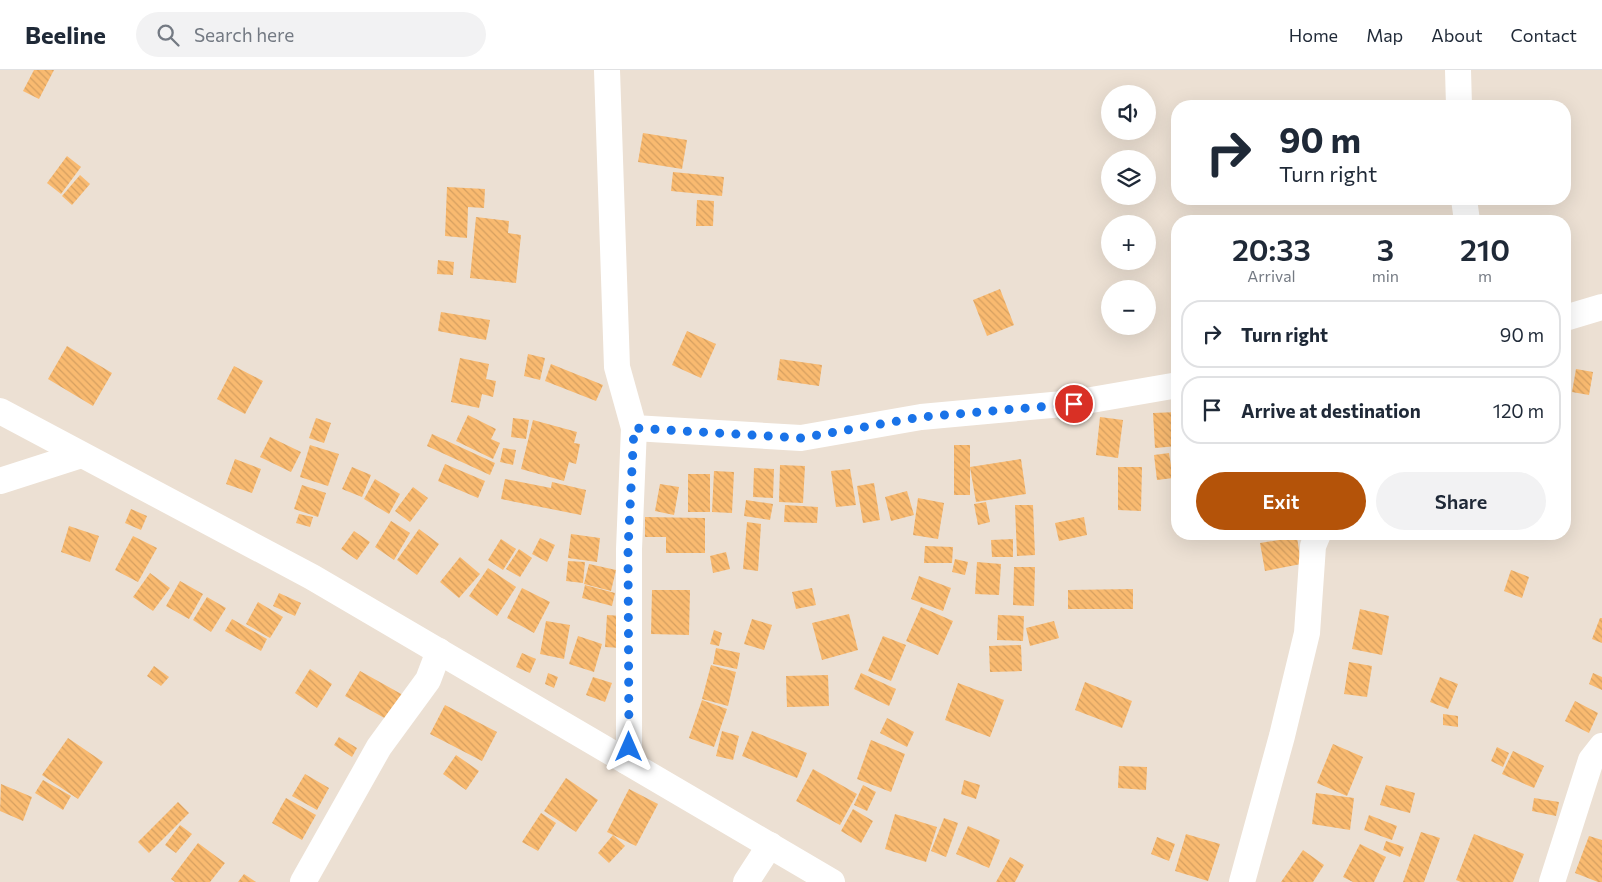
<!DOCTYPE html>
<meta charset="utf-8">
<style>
body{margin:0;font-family:Commissioner,sans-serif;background:#f2f2f3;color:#1f2937;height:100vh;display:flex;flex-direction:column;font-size:19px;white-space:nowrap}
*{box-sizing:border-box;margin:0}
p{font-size:16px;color:#747a83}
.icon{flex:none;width:28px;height:28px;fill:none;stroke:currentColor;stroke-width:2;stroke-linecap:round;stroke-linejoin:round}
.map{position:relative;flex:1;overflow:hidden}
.side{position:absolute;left:1171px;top:145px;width:400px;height:325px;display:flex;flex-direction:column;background:#fff;border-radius:20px;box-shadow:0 5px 20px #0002}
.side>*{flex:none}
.top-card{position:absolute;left:1171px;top:30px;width:400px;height:105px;border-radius:20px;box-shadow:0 5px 20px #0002;background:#fff;color:#1f2937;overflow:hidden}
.tools{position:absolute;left:1101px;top:15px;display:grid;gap:10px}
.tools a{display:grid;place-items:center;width:55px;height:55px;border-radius:50%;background:#fff;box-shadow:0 5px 20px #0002;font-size:25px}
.pin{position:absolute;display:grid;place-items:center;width:42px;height:42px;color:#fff;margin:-21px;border:2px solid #fff;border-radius:50%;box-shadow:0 1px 5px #0007}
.me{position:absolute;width:55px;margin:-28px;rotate:0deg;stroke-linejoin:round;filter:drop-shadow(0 0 4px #0008)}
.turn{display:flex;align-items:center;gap:18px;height:105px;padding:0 25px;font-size:22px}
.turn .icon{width:65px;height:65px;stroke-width:2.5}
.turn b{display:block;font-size:35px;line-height:42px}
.eta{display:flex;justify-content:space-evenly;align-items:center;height:85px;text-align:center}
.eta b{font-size:30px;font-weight:600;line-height:35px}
.primary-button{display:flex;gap:10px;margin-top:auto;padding:10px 25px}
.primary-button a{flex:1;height:58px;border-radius:30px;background:#b45309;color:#fff;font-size:20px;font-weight:600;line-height:58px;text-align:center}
.primary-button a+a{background:#f2f2f3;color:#1f2937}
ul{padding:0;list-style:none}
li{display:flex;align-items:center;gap:15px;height:68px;margin:0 10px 8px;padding:0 15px;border:2px solid #e0e1e3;border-radius:20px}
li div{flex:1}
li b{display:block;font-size:19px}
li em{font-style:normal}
header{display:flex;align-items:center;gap:30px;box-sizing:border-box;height:70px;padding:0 25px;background:#fff;border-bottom:1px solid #e0e1e3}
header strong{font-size:24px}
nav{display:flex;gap:28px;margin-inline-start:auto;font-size:18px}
.search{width:350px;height:45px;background:#f2f2f3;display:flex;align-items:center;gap:12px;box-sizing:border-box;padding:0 18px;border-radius:28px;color:#747a83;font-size:19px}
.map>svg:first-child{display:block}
.building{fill:url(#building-back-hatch)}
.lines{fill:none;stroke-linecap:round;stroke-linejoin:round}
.minor{stroke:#fff;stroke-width:26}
.route{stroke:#1a73e8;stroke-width:9;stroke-dasharray:0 16.2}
</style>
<header>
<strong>Beeline</strong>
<div class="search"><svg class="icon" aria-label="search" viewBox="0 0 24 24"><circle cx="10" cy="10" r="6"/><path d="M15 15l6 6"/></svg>Search here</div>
<nav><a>Home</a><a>Map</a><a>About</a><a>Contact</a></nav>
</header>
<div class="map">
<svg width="1602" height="812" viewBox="0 0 1602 812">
<defs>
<pattern id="building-back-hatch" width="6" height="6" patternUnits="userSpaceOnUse" patternTransform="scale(1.25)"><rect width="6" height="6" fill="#f9ba70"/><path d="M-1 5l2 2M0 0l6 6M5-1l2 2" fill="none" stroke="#d59f60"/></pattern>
</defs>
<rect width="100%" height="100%" fill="#ece0d3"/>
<g class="building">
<polygon points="34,0 54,0 39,29 23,21"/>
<polygon points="643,63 687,70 682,99 638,92"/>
<polygon points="67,86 81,97 61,124 47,113"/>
<polygon points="673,102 724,107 722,126 671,121"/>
<polygon points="80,105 90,114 72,135 62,126"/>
<polygon points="447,117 485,119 484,138 468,137 467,168 445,166"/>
<polygon points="697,130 714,131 713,156 696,156"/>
<polygon points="476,147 509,151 508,163 521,165 516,213 470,208"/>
<polygon points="438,190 454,192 453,205 437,204"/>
<polygon points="1000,219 1014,255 987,266 973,230"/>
<polygon points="441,242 490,250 486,270 438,261"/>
<polygon points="687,261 716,274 701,308 672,295"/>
<polygon points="67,276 112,303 93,336 48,309"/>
<polygon points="528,284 545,288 540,310 524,306"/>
<polygon points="460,288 489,294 486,309 496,311 493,327 482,324 479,338 451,332"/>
<polygon points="780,289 822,295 819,316 777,310"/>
<polygon points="551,294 603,315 596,331 545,311"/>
<polygon points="234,296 263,311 245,344 217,329"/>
<polygon points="1576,299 1593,302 1589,325 1572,322"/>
<polygon points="1178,342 1178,376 1155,378 1153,343"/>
<polygon points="468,345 496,359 491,369 500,373 493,389 456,371"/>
<polygon points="1100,347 1123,350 1118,388 1096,385"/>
<polygon points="316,348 331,353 324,373 309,368"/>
<polygon points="513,348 529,350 526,369 511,367"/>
<polygon points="533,350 577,362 574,373 580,374 576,394 569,392 564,411 521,399"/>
<polygon points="432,364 495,393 490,405 427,376"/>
<polygon points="270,367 301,382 291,402 260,387"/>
<polygon points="310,375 339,384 328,416 300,407"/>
<rect x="954" y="375" width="16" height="50"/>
<polygon points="503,378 516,380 513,395 500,392"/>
<polygon points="1169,383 1173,408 1157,410 1154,385"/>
<polygon points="235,389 261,399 252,423 226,414"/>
<polygon points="1021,389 1026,424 976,432 970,397"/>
<polygon points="445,394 485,411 478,428 438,411"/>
<polygon points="780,395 805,396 803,433 779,432"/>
<polygon points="352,397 371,405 362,427 342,419"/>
<polygon points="1118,397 1142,397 1141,441 1118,440"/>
<polygon points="754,398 774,399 773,428 753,427"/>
<polygon points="850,399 856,435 836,437 831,401"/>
<polygon points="714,401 734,402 732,443 712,442"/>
<rect x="688" y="404" width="22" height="38"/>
<polygon points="375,409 400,424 389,444 364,429"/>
<polygon points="505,409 551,418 552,412 586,420 581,445 501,429"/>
<polygon points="874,413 880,450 863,453 857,416"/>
<polygon points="660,414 679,417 674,445 655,441"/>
<polygon points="302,415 326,423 318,447 294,439"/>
<polygon points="413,417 428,428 410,452 395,441"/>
<polygon points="907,421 914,445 891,451 885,427"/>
<polygon points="918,428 944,433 938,469 913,465"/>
<polygon points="746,430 773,434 770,450 744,446"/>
<polygon points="986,432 990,452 978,455 974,434"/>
<polygon points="785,435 818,437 817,453 784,452"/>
<polygon points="1015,435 1033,435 1035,485 1017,486"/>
<polygon points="131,439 147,446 141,460 125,453"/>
<polygon points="299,444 313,447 310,457 296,453"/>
<polygon points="645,447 705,448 705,483 666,483 666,467 645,467"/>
<polygon points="1084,447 1087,465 1059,471 1055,453"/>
<polygon points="391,451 410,463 394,490 375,477"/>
<polygon points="747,452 761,454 758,501 743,499"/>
<polygon points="69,456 99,466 90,492 61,482"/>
<polygon points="419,459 439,474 417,505 397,490"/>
<polygon points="354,461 370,472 357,490 341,479"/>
<polygon points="571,464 600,468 597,492 568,488"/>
<polygon points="133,466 157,478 138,512 115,500"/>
<polygon points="1297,467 1301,494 1265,501 1260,473"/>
<polygon points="540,468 555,475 547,492 532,484"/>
<polygon points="501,469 516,479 503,500 488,490"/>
<polygon points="1013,469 1013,487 992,487 991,470"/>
<polygon points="925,476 953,477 952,493 924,493"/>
<polygon points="519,479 532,488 520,507 506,499"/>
<polygon points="726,482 730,499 713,503 710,486"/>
<polygon points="460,487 480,504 459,528 440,512"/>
<polygon points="955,489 968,492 965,505 952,502"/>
<polygon points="568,491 585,492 583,513 566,511"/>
<polygon points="977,492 1001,494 999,525 975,524"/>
<polygon points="589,494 616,500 611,521 584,514"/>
<polygon points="1014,497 1035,497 1034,536 1013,535"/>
<polygon points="488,498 516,517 497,546 469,526"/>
<polygon points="1511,500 1529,507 1522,528 1504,521"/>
<polygon points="150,503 170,518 153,541 133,527"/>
<polygon points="919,506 951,518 943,541 911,529"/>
<polygon points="180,511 203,524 189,549 166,536"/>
<polygon points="585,515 615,523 612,536 582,528"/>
<polygon points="522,518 550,532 534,563 507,548"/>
<polygon points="812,518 816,535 796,539 792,522"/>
<polygon points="1133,519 1133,539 1068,539 1068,520"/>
<polygon points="652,520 690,520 689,565 651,564"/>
<polygon points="279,523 301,533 295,546 273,536"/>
<polygon points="207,527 226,538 211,562 193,550"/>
<polygon points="258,532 283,547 270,568 246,554"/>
<polygon points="921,537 953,551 938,585 906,571"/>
<polygon points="1360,539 1389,546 1382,585 1352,579"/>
<polygon points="849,544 858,580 822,590 812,553"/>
<polygon points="607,545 622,546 620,578 605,577"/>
<polygon points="998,545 1024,546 1023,571 997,570"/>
<polygon points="1600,548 1602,548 1602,573 1592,569"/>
<polygon points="232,549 267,569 261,581 225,561"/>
<polygon points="752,549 772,555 764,580 744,574"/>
<polygon points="546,551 570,555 564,589 540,584"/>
<polygon points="1054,551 1059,568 1030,576 1026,558"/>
<polygon points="714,560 722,563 719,576 710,574"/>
<polygon points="578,566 602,574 594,602 569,594"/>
<polygon points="883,566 906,575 891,611 868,601"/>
<polygon points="1021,575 1022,601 990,602 989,576"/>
<polygon points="716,578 740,583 737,599 713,594"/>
<polygon points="522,583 536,589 530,603 516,597"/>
<polygon points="1349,592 1372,596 1367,627 1344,624"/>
<polygon points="711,595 736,602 728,636 702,629"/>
<polygon points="154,596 169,607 161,616 147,606"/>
<polygon points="310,599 332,614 317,638 295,623"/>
<polygon points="360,601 403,625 388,650 345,626"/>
<polygon points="548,603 558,607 554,618 545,614"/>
<polygon points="861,603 896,619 889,636 854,619"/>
<polygon points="1593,603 1602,607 1602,620 1589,614"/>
<polygon points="828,605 829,636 787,637 786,606"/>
<polygon points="593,607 612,613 605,632 586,625"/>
<polygon points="1440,607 1458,614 1448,639 1430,632"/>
<polygon points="1085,612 1132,631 1122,658 1075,640"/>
<polygon points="958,613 1004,630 990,667 945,650"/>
<polygon points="702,630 727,639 714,677 689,668"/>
<polygon points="1575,631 1598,643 1589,663 1565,651"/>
<polygon points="445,635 497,662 482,691 430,664"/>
<polygon points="1443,644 1458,646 1458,657 1443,655"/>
<polygon points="887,648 914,662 907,677 880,663"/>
<polygon points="722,661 739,666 733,690 716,686"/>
<polygon points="752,661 807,683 797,708 742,686"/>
<polygon points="339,667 357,678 352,687 334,675"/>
<polygon points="68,668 103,692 78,729 42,705"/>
<polygon points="871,670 905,684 891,722 857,709"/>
<polygon points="1333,674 1363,687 1347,726 1317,713"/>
<polygon points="1497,677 1509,683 1503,697 1491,691"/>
<polygon points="1513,681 1544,696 1534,718 1502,704"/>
<polygon points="456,685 479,701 466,720 443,704"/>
<polygon points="1119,696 1147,697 1146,720 1118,718"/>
<polygon points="813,699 857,724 840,755 796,731"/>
<polygon points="305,704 329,718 317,740 292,726"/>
<polygon points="566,708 598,730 576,762 544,741"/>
<polygon points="43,710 71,726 63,740 35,723"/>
<polygon points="964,710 980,715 976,729 961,724"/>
<polygon points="1,714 32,727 23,751 0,741"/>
<polygon points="863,715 876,722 867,741 854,735"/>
<polygon points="1386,715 1415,723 1410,743 1380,735"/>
<polygon points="629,719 658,734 636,776 607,762"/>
<polygon points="1316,723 1354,728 1350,760 1312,754"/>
<polygon points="286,728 316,745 302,770 272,753"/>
<polygon points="1534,728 1559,732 1556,746 1532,741"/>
<polygon points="178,732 189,743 149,783 138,772"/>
<polygon points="853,739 873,751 861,773 841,761"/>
<polygon points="541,743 556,753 538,781 522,772"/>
<polygon points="895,744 937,757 926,792 885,779"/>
<polygon points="1369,745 1397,756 1392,770 1364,760"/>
<polygon points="944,748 958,753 946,787 931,781"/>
<polygon points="180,755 192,764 176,783 165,775"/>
<polygon points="968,756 1000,770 989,798 956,784"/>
<polygon points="1421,762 1440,768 1424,812 1403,812"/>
<polygon points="1186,764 1220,774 1208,811 1175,801"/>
<polygon points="1474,764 1524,784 1513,812 1461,812 1456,810"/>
<polygon points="613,765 625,776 609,793 598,783"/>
<polygon points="1589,766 1602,770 1602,812 1598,812 1575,803"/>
<polygon points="1157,767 1175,774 1169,791 1151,784"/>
<polygon points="1386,771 1404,777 1400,787 1383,780"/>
<polygon points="198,773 225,793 210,812 175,812 171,809"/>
<polygon points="1360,774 1386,787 1374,812 1353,812 1343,807"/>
<polygon points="1303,780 1324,795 1313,812 1281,812"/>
<polygon points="1010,787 1024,795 1015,812 996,812"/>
<polygon points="244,804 256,812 238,812"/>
</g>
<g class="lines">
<g class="minor">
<polyline points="607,0 617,297 634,358 629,479 629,677 626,691"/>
<polyline points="1458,0 1459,36"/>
<polyline points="1464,129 1467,151"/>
<polyline points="1565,248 1602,237"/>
<polyline points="0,341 312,507 832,812"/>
<polyline points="634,358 801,368 921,347 1074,333 1178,315"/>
<polyline points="0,411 81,385"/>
<polyline points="303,812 379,677 428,610 439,581"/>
<polyline points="746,812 770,775"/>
<polyline points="1242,812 1282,666 1307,563 1313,476 1318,464"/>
<polyline points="1552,812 1591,690 1602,676"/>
</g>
</g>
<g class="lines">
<polyline class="route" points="629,677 628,479 634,358 801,368 921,347 1074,334"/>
</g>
</svg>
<div class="tools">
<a><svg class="icon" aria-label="sound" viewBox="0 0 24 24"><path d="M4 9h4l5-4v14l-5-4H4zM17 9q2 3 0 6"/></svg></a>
<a><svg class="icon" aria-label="layers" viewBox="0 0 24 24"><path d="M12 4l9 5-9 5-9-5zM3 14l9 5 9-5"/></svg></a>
<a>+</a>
<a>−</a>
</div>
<div class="pin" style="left:1074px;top:334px;background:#d93025"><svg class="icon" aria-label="arrive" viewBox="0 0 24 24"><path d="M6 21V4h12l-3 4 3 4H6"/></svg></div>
<svg class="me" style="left:629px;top:677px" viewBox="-20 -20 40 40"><path d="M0-17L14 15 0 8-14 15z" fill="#1a73e8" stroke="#fff" stroke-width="4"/></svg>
<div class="top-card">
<div class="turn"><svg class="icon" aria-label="right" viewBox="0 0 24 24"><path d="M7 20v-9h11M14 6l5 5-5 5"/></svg><div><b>90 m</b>Turn right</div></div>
</div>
<section class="side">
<div class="eta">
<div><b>20:33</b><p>Arrival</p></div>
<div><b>3</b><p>min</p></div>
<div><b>210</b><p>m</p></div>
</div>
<ul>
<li><svg class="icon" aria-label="right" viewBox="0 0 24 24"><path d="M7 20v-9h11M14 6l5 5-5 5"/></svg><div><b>Turn right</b></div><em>90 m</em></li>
<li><svg class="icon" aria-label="arrive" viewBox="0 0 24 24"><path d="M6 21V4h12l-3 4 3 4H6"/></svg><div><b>Arrive at destination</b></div><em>120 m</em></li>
</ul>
<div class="primary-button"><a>Exit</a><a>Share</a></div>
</section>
</div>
